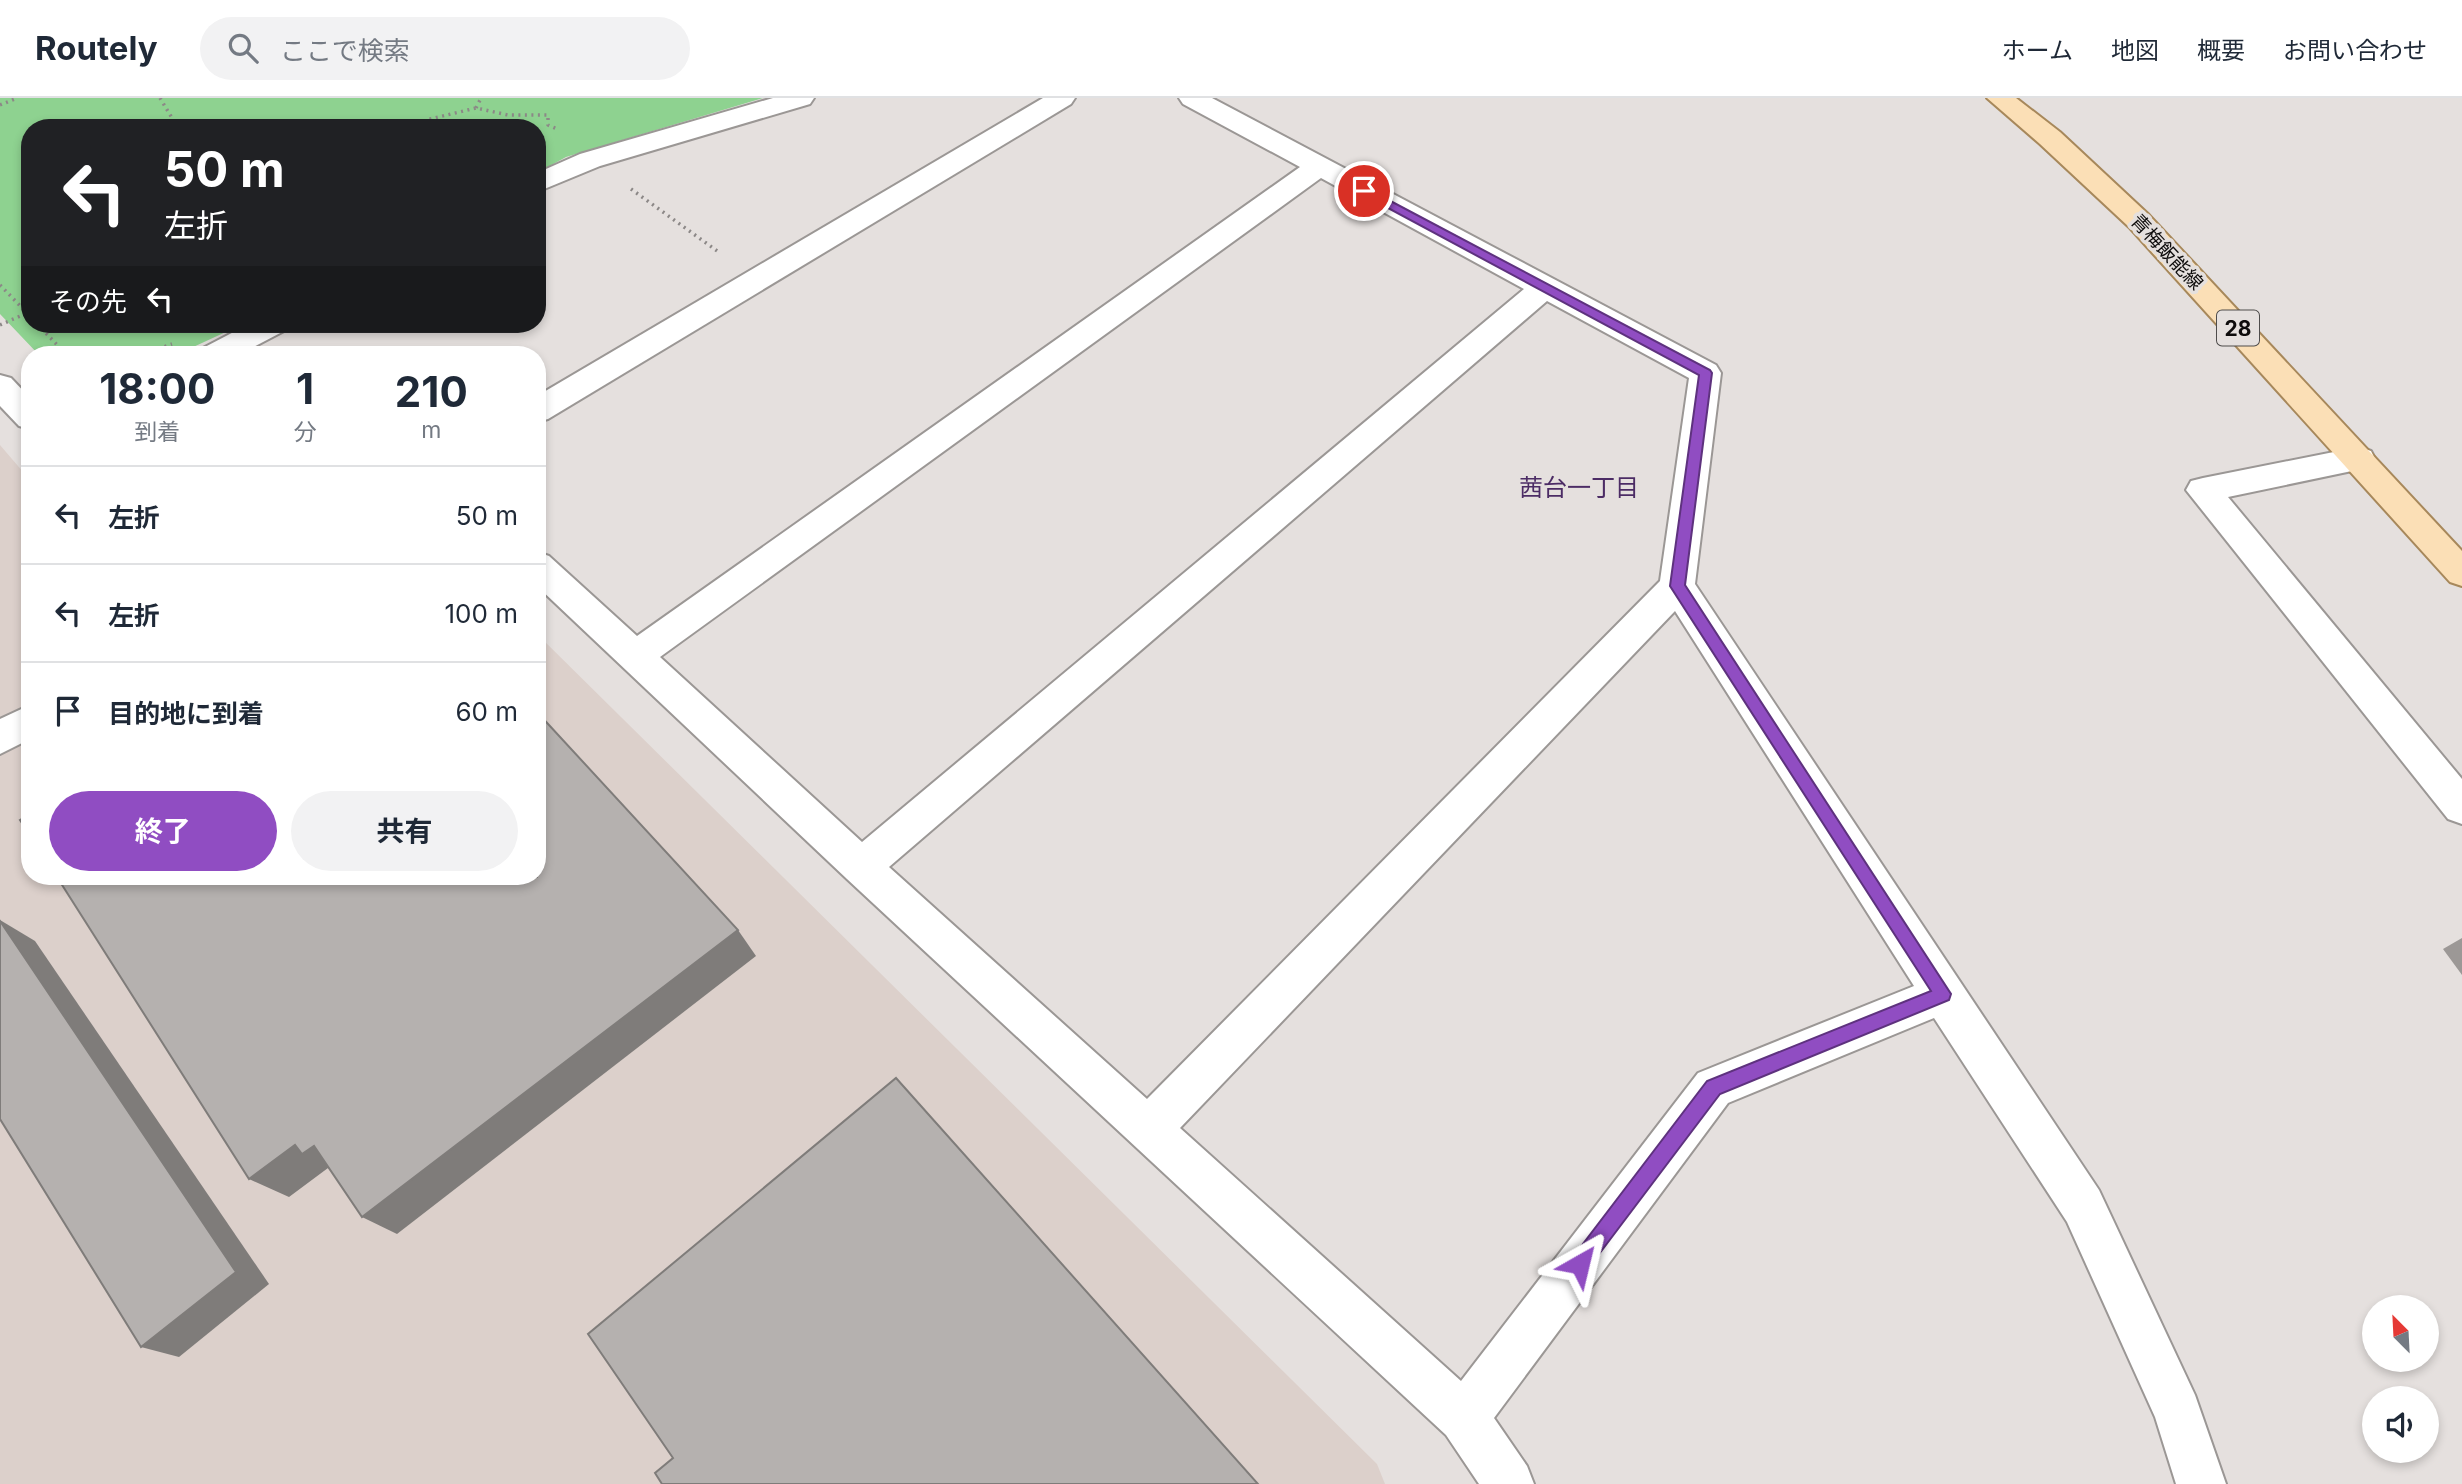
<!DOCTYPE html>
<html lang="ja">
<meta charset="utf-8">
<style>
body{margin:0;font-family:Inter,"Noto Sans JP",sans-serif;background:#f2f2f3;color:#1f2937;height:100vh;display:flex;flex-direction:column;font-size:26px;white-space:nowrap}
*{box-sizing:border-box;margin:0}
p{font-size:23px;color:#747a83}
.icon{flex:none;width:38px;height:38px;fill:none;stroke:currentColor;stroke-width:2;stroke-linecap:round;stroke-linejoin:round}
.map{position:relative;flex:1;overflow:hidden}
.panel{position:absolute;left:21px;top:248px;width:525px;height:539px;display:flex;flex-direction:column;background:#fff;border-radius:28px;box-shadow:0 4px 10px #0003}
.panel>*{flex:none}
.top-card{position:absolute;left:21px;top:21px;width:525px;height:214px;border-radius:28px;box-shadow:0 4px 10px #0003;background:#202124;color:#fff;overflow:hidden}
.needle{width:46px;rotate:336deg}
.controls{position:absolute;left:2362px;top:1197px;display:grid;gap:14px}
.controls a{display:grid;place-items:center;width:77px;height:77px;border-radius:50%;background:#fff;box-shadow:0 4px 10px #0003;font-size:35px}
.pin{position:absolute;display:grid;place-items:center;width:60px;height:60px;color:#fff;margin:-30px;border:4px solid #fff;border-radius:50%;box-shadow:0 2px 7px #0007}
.me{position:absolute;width:77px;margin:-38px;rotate:37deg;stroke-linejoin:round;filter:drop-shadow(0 0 5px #0008)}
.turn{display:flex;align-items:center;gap:24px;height:147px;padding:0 28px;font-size:32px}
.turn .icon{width:91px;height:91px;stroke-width:2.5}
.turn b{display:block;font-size:49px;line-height:60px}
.then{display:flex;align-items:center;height:66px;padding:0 28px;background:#0003;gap:14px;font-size:26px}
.eta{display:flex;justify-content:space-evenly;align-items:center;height:119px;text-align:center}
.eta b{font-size:42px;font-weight:700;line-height:49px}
.button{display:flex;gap:14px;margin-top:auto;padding:14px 28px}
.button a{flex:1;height:80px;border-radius:42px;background:#904dc2;color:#fff;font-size:28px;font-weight:700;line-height:80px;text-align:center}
.button a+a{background:#f2f2f3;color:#1f2937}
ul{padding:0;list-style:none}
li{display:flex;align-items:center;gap:21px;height:98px;padding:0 28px;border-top:2px solid #e0e1e3}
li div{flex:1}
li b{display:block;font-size:26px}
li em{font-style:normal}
header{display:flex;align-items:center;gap:42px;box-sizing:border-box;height:98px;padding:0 35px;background:#fff;border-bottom:2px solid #e0e1e3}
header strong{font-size:33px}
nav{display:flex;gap:38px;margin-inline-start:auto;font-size:24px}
.search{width:490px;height:63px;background:#f2f2f3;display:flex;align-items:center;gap:18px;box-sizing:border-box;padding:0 24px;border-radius:38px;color:#747a83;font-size:26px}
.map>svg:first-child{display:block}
.built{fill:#dcd0cb}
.green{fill:#8ed290}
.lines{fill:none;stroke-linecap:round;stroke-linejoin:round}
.minor-casing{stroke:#9b9795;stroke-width:4}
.major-casing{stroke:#a7885b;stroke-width:4}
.path{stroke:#8c8887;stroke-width:3.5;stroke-dasharray:2 4.5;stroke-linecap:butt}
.minor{fill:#fff;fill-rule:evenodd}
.major{fill:#fbdfb6;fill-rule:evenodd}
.wall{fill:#9c9896}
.shaded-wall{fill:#7f7c7a}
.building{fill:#b5b1af;stroke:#7f7c7a;stroke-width:2}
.route{fill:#904dc2;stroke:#5e327e;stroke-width:2}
.labels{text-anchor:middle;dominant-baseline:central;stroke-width:7;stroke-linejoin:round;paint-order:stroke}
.far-street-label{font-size:19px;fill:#0e0c0c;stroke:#e5e0de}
.shield{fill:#e5e0de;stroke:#4e4c4b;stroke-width:2}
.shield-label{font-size:21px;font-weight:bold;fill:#0e0c0c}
.neighbourhood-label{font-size:24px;fill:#4c2c65;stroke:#e5e0de}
</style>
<header>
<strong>Routely</strong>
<div class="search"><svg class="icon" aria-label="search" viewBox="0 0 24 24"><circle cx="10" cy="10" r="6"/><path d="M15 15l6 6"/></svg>ここで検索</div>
<nav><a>ホーム</a><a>地図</a><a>概要</a><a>お問い合わせ</a></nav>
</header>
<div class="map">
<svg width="2462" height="1386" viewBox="0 0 2462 1386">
<rect width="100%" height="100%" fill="#e5e0de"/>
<polygon class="built" points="0,347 30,382 30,779 537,779 537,536 1377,1366 1385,1386 0,1386"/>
<polygon class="green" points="0,0 763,0 566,59 537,75 537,30 30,30 30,226 243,226 176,257 39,257 0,216"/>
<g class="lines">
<defs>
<g id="minor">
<polygon points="773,0 814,0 810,6 600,68 537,94 537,75 580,56"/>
<polygon points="1043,0 1075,0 1071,6 548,321 537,324 537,298"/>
<path d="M1179,0H1212L1716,267L1721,275L1695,486L2099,1092L2195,1297L2226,1386H2176L2155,1319L2067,1124L1934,920L1728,1005L1494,1320L1527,1368L1534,1386H1479L1446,1337L847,781L537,488V454L549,458L637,538L1300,69L1183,6ZM1321,80L1524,191L862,744L660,559ZM1547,203L1689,280L1660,483L1147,1001L889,769ZM1675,513L1914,888L1698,975L1461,1283L1180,1030Z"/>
<polygon points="249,226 288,226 284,233 238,257 199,257 203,250"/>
<polygon points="0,277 11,280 30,300 30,331 19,328 0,308"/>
<polygon points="2359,349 2371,353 2375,361 2371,369 2228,399 2462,681 2462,726 2448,721 2186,392 2191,383 2203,380"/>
<polygon points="30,607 30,641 0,656 0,621"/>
</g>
<polygon id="major" points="1987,0 2016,0 2060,34 2149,117 2462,453 2462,488 2450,484 2129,129 2040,46"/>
</defs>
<use href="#minor" class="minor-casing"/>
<use href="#major" class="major-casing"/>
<g class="path">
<polyline points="160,0 178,30"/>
<polyline points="0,7 17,0"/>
<polyline points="476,10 481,0"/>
<polyline points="421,30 426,22 476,10 508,17 548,17 548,27 557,31"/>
<polyline points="631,91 720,155"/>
<polyline points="0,187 30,218"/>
<polyline points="37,226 67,257"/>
<polyline points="0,227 27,215"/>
<polyline points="140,257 172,246"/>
</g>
<use href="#minor" class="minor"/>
<use href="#major" class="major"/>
</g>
<polygon class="wall" points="2462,840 2462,877 2443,851"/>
<g class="shaded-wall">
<polygon points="0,822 35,843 269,1186 179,1259 141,1249"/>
<polygon points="738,832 756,858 397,1136 362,1119"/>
<polygon points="295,1047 314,1048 339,1075 328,1070 289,1099 249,1081"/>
</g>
<g class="building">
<polygon points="537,614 738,832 362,1119 314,1048 302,1056 295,1047 249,1081 57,779 537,779"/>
<polygon points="30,716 30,737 20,722"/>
<polygon points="0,823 236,1174 141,1249 0,1021"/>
<polygon points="896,980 1258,1386 662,1386 655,1375 673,1360 588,1236"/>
</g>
<polygon class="route" points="1364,89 1710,272 1712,275 1685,487 1951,896 1949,902 1720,996 1587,1172 1580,1175 1573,1172 1570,1166 1573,1159 1707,983 1931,893 1670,488 1699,277 1360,95 1359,93"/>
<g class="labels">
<g class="far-street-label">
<text transform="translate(2167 154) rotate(47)">青梅飯能線</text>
</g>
<rect class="shield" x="2217" y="212.5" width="42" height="35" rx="5"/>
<g class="shield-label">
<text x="2238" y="230">28</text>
</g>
<g class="neighbourhood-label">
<text x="1579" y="389">茜台一丁目</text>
</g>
</g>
</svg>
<div class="controls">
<a><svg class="needle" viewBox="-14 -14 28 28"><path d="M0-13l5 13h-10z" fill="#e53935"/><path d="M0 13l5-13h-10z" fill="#747a83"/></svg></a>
<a><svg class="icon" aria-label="sound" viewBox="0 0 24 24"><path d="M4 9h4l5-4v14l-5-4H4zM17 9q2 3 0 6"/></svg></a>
</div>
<div class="pin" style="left:1364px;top:93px;background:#d93025"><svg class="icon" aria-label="arrive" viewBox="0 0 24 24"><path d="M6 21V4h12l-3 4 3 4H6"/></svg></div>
<svg class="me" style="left:1580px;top:1166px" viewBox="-20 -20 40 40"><path d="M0-17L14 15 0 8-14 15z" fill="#904dc2" stroke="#fff" stroke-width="4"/></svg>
<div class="top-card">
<div class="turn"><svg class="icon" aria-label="left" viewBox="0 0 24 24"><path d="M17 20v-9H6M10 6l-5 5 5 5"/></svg><div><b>50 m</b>左折</div></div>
<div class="then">その先<svg class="icon" aria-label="left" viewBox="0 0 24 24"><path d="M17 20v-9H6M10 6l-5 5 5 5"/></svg></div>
</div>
<section class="panel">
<div class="eta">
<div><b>18:00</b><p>到着</p></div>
<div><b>1</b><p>分</p></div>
<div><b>210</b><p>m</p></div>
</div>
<ul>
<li><svg class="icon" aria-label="left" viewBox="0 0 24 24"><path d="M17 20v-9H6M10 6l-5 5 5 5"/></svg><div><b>左折</b></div><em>50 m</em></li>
<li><svg class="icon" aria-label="left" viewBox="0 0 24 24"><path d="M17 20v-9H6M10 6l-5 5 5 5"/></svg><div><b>左折</b></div><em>100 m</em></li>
<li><svg class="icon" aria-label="arrive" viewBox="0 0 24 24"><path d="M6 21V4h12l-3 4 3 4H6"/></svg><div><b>目的地に到着</b></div><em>60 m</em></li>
</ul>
<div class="button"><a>終了</a><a>共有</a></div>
</section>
</div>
